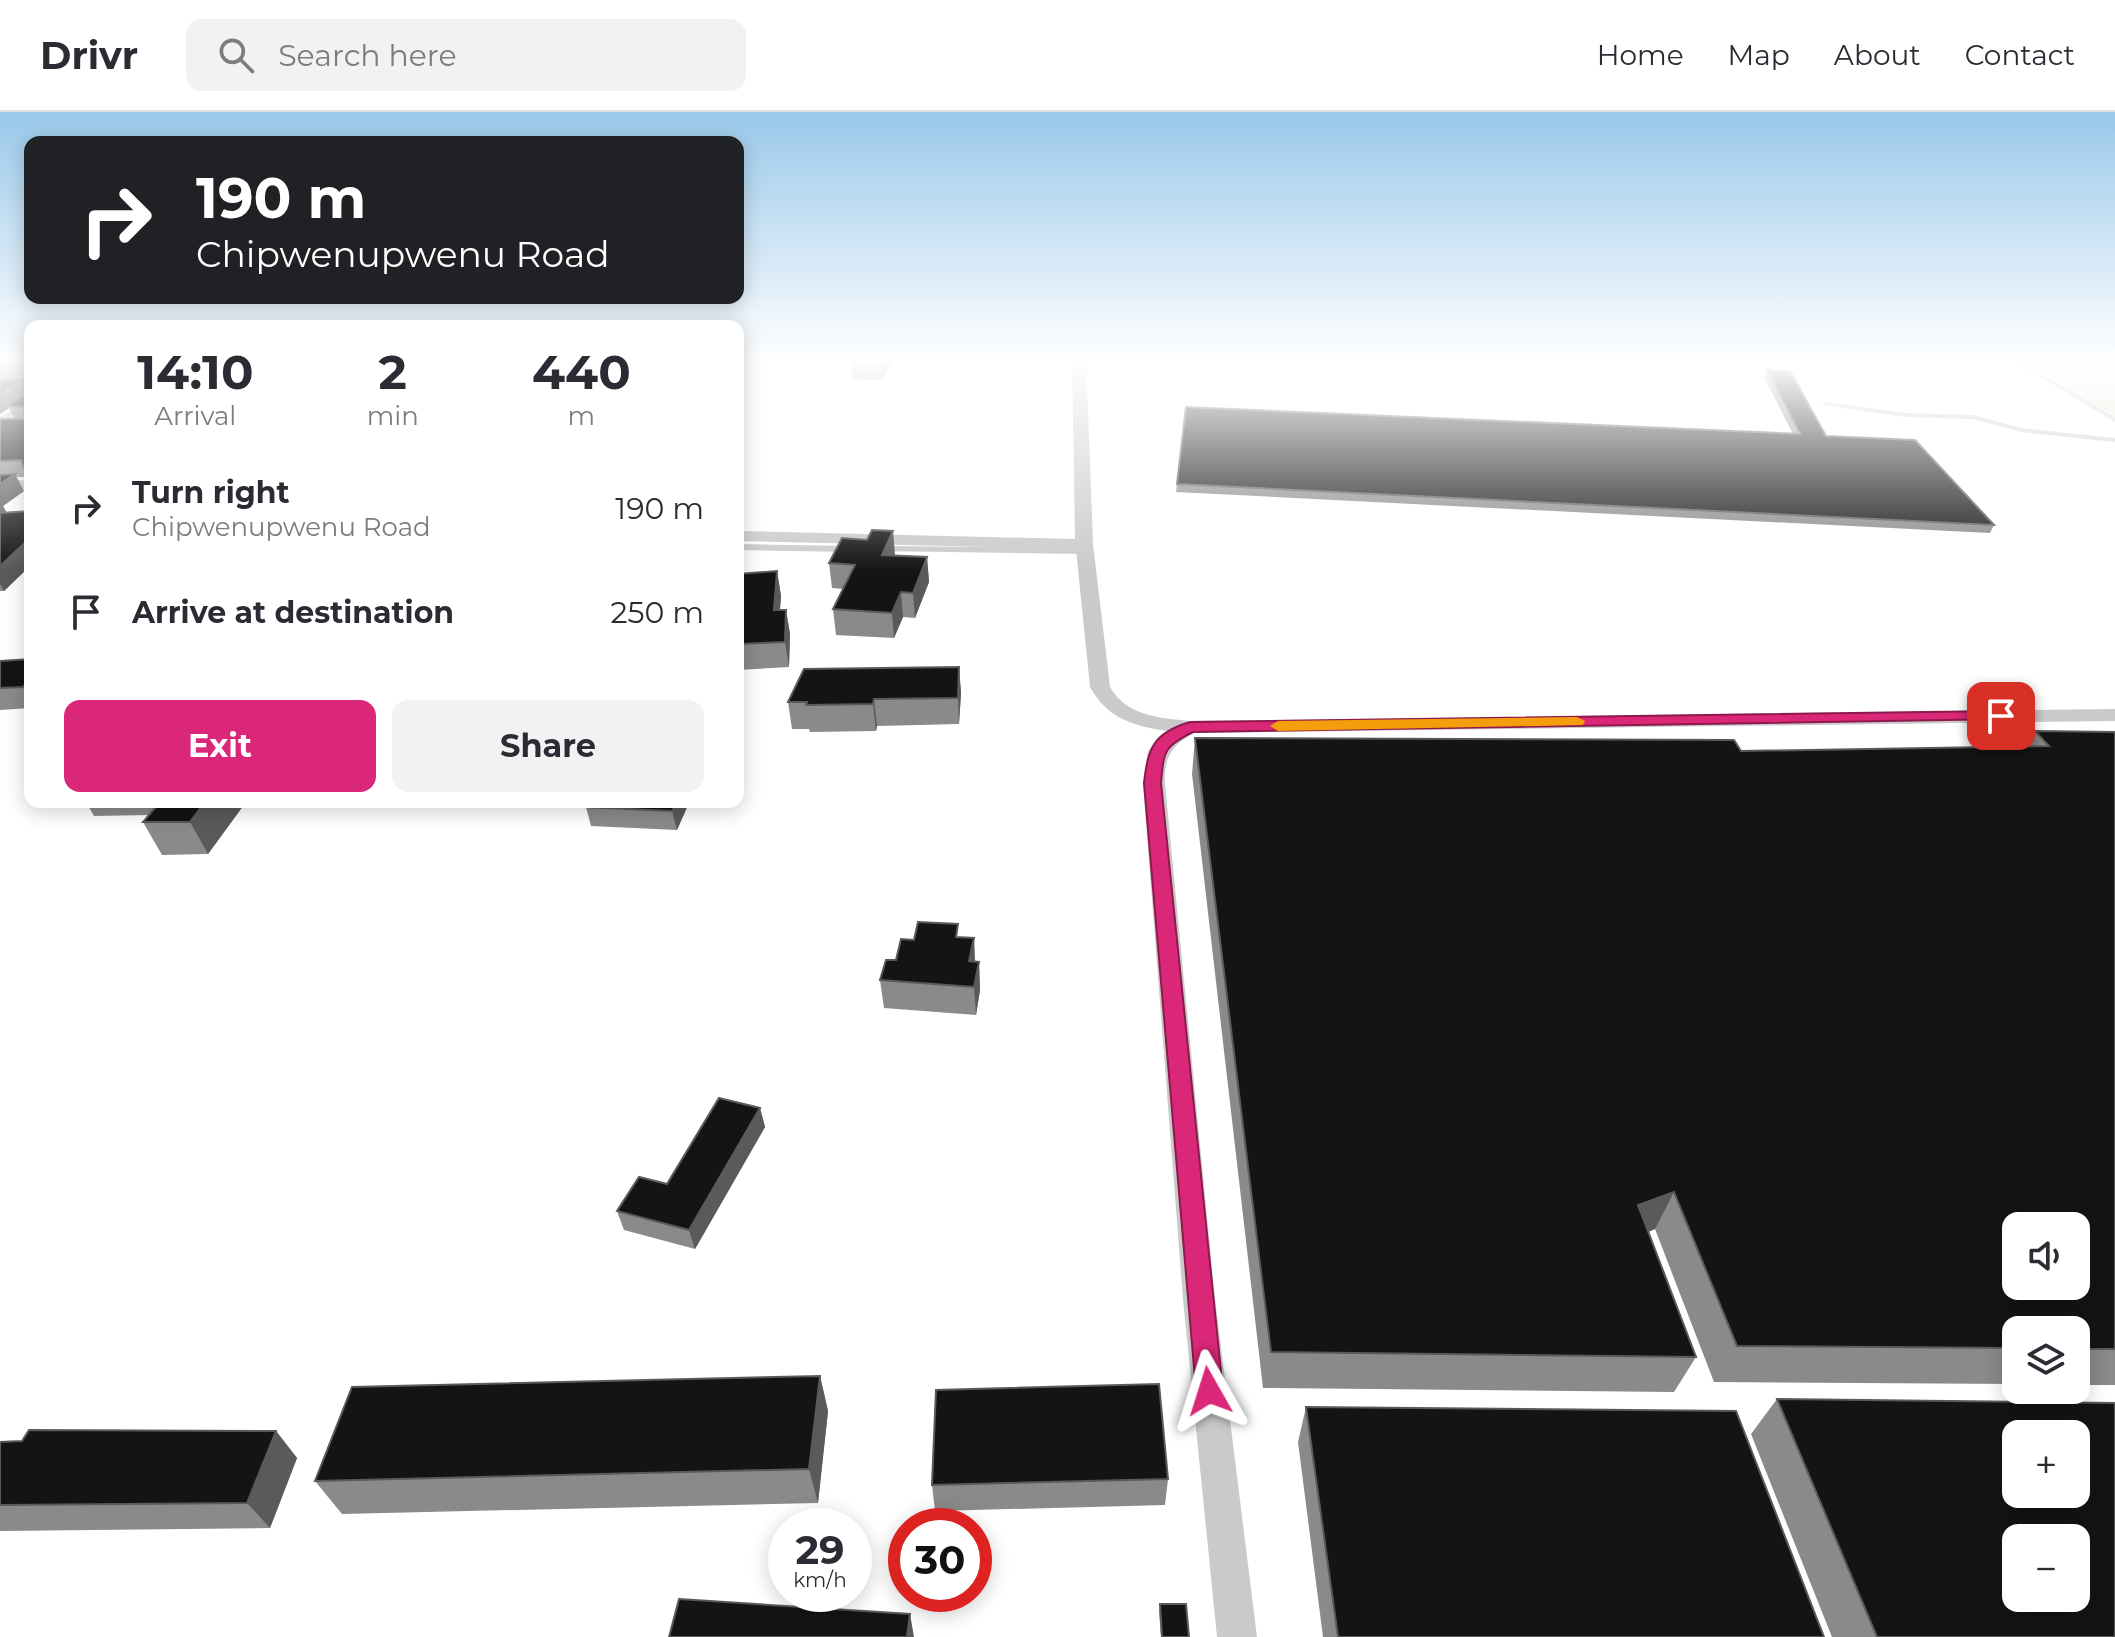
<!DOCTYPE html>
<meta charset="utf-8">
<style>
body{margin:0;font-family:Montserrat,sans-serif;background:#f2f2f3;color:#2b2b33;height:100vh;display:flex;flex-direction:column;font-size:30px;white-space:nowrap}
*{box-sizing:border-box;margin:0}
p{font-size:26px;color:#7c7c81}
.icon{flex:none;width:44px;height:44px;fill:none;stroke:currentColor;stroke-width:2;stroke-linecap:round;stroke-linejoin:round}
.map{position:relative;flex:1;overflow:hidden}
.details{position:absolute;left:24px;top:208px;width:720px;height:488px;display:flex;flex-direction:column;background:#fff;border-radius:16px;box-shadow:0 4px 20px #0003}
.details>*{flex:none}
.top-card{position:absolute;left:24px;top:24px;width:720px;height:168px;border-radius:16px;box-shadow:0 4px 20px #0003;background:#202124;color:#fff;overflow:hidden}
.tools{position:absolute;left:2002px;top:1100px;display:grid;gap:16px}
.tools a{display:grid;place-items:center;width:88px;height:88px;border-radius:16px;background:#fff;box-shadow:0 4px 20px #0003;font-size:40px}
.speed{position:absolute;left:768px;top:1396px;display:flex;gap:16px;font-size:40px;font-weight:700;text-align:center}
.speed>*{display:grid;place-content:center;width:104px;height:104px;border-radius:50%;background:#fff;box-shadow:0 4px 20px #0003;line-height:1}
.speed small{font-size:20px;font-weight:400}
.speed .limit{border:12px solid #d22;background:#fff;color:#111}
.pin{position:absolute;display:grid;place-items:center;width:68px;height:68px;color:#fff;margin:-34px;border-radius:16px;box-shadow:0 4px 12px #0006}
.me{position:absolute;width:88px;margin:-44px;rotate:354deg;stroke-linejoin:round;filter:drop-shadow(0 0 6px #0008)}
.turn{display:flex;align-items:center;gap:28px;height:168px;padding:0 40px;font-size:36px}
.turn .icon{width:104px;height:104px;stroke-width:2.5}
.turn b{display:block;font-size:56px;line-height:68px}
.eta{display:flex;justify-content:space-evenly;align-items:center;height:136px;text-align:center}
.eta b{font-size:48px;font-weight:700;line-height:56px}
.button{display:flex;gap:16px;margin-top:auto;padding:16px 40px}
.button a{flex:1;height:92px;border-radius:16px;background:#db2777;color:#fff;font-size:32px;font-weight:700;line-height:92px;text-align:center}
.button a+a{background:#f2f2f3;color:#2b2b33}
ul{padding:0;list-style:none}
li{display:flex;align-items:center;gap:24px;height:104px;padding:0 40px}
li div{flex:1}
li b{display:block;font-size:30px}
li em{font-style:normal}
header{display:flex;align-items:center;gap:48px;box-sizing:border-box;height:112px;padding:0 40px;background:#fff;border-bottom:2px solid #e1e1e2}
header strong{font-size:38px}
nav{display:flex;gap:44px;margin-inline-start:auto;font-size:28px}
.search{width:560px;height:72px;background:#f2f2f3;display:flex;align-items:center;gap:20px;box-sizing:border-box;padding:0 28px;border-radius:16px;color:#7c7c81;font-size:30px}
.map>svg:first-child{display:block}
.green{fill:#e7ebd9}
.lines{fill:none;stroke-linecap:round;stroke-linejoin:round}
.service{fill:#cacaca;fill-rule:evenodd}
.minor{fill:#cacaca;fill-rule:evenodd}
.wall{fill:#8a8a8a}
.shaded-wall{fill:#5a5a5a}
.building{fill:#141414;stroke:#5a5a5a;stroke-width:2;fill-rule:evenodd}
.route{fill:#db2777;stroke:#8e194d;stroke-width:2}
.slow{fill:#f59e0b}
</style>
<header>
<strong>Drivr</strong>
<div class="search"><svg class="icon" aria-label="search" viewBox="0 0 24 24"><circle cx="10" cy="10" r="6"/><path d="M15 15l6 6"/></svg>Search here</div>
<nav><a>Home</a><a>Map</a><a>About</a><a>Contact</a></nav>
</header>
<div class="map">
<svg width="2115" height="1525" viewBox="0 0 2115 1525">
<rect width="100%" height="100%" fill="#fff"/>
<polygon class="green" points="2017,246 2115,246 2115,304"/>
<g class="lines">
<g class="service">
<polygon points="2008,246 2015,246 2115,305 2115,310"/>
<polygon points="1826,290 1905,301 1973,303 2021,316 2115,326 2115,330 2021,320 1973,307 1905,305 1824,293 1822,292"/>
<polygon points="738,432 850,434 854,437 850,440 738,438"/>
<polygon points="880,434 1085,436 1089,439 1085,442 877,439 877,435"/>
</g>
<g class="minor">
<path d="M1072,246H1086L1093,432L1110,575C1127,604 1159,606 1190,609L2115,597V609L1194,621C1171,633 1164,646 1165,672L1215,1187L1257,1525H1217L1183,1187L1143,672L1148,639L1167,619C1133,614 1107,606 1090,575L1076,437L738,429V419L1075,427Z"/>
<polygon points="30,287 30,297 0,315 0,305"/>
<polygon points="0,368 30,368 30,376 0,378"/>
</g>
</g>
<g class="wall">
<polygon points="0,246 30,246 29,365 16,365 24,379 3,394 6,400 30,399 30,454 4,479 0,479 0,307 15,307 9,296 0,302"/>
<polygon points="850,246 893,248 882,268 852,267"/>
<polygon points="1767,258 1826,324 1994,413 1990,421 1176,380 1186,295 1793,322 1764,265"/>
<polygon points="895,444 927,445 929,470 915,506 903,505 894,526 836,523 833,497 843,477 832,476 829,451"/>
<polygon points="777,459 781,484 780,498 786,498 790,522 789,555 738,558 738,462"/>
<polygon points="30,547 30,596 0,598 0,549"/>
<polygon points="959,555 961,581 959,612 877,614 876,619 810,620 809,617 792,617 788,590"/>
<polygon points="2035,619 2115,620 2115,1273 2076,1273 2076,1218 2016,1218 2016,1272 1714,1270 1655,1117 1649,1120 1696,1245 1674,1280 1263,1276 1192,662 1195,626 1741,639 2027,634"/>
<polygon points="86,690 246,690 208,742 162,743 143,710 149,703 94,704"/>
<polygon points="688,693 677,718 591,714 586,695"/>
<polygon points="959,825 974,826 975,849 979,850 980,878 976,903 884,896 880,868 914,828"/>
<polygon points="760,996 765,1015 695,1137 624,1118 617,1099 667,1072"/>
<polygon points="820,1264 828,1299 818,1391 342,1402 315,1369"/>
<polygon points="1777,1287 2115,1525 1832,1525 1751,1322"/>
<polygon points="1306,1295 1824,1525 1323,1525 1298,1330"/>
<polygon points="276,1319 297,1346 270,1416 0,1419 0,1330"/>
<polygon points="1168,1367 1165,1393 935,1399 932,1373"/>
<polygon points="1160,1492 1189,1525 1161,1525 1159,1500"/>
</g>
<g class="shaded-wall">
<polygon points="882,246 893,246 893,248 882,268 881,247"/>
<polygon points="22,268 30,283 8,294 9,296 0,302 0,281"/>
<polygon points="30,352 30,368 24,356"/>
<polygon points="15,362 24,379 3,394 10,406 0,414 0,372"/>
<polygon points="893,419 895,443 884,467 882,443"/>
<polygon points="30,426 30,454 4,479 0,472 0,454"/>
<polygon points="927,445 929,470 915,506 913,481"/>
<polygon points="777,459 781,484 778,523 774,498"/>
<polygon points="901,480 903,505 894,526 892,501"/>
<polygon points="786,498 790,522 789,555 785,530"/>
<polygon points="959,555 961,581 959,612 958,586"/>
<polygon points="27,570 30,575 30,586 23,575"/>
<polygon points="874,587 877,614 876,619 873,592"/>
<polygon points="205,690 246,690 208,742 190,710"/>
<polygon points="677,690 688,690 688,693 677,718 672,699"/>
<polygon points="974,826 975,855 971,877 969,849"/>
<polygon points="979,850 980,878 976,903 974,875"/>
<polygon points="760,996 765,1015 695,1137 689,1118"/>
<polygon points="1674,1080 1655,1117 1620,1130 1638,1093"/>
<polygon points="820,1264 828,1299 818,1391 809,1357"/>
<polygon points="276,1319 297,1346 270,1416 247,1391"/>
<polygon points="910,1502 914,1525 907,1525"/>
</g>
<g class="building">
<polygon points="0,246 30,246 30,352 24,356 21,348 0,349 0,307 24,307 24,295 8,294 23,283 22,268 0,281 0,267 22,267 25,264 24,254 0,254"/>
<polygon points="1767,258 1790,259 1826,324 1915,328 1994,413 1177,372 1186,295 1800,322"/>
<polygon points="15,362 0,372 0,363"/>
<polygon points="30,399 30,426 0,454 0,401"/>
<polygon points="872,418 893,419 882,443 927,445 913,481 901,480 892,501 833,497 855,453 829,451 842,426 867,428"/>
<polygon points="777,459 774,498 786,498 785,530 738,532 738,462"/>
<polygon points="30,547 30,570 27,570 23,575 0,576 0,549"/>
<polygon points="959,555 958,586 874,587 873,592 806,593 807,590 788,590 804,557"/>
<path d="M2035,619L2115,620V1237H2076V1218H2016V1236L1737,1234L1674,1080L1638,1093L1696,1245L1271,1240L1195,626L1734,628L1741,639L2049,634ZM2016,1114H2076V1174H2016Z"/>
<polygon points="160,690 205,690 190,710 143,710"/>
<polygon points="589,690 677,690 672,699 586,695"/>
<polygon points="918,810 958,812 956,825 974,826 969,849 979,850 974,875 880,868 886,848 896,848 901,827 914,828"/>
<polygon points="719,986 760,996 689,1118 617,1099 639,1065 667,1072"/>
<polygon points="820,1264 809,1357 315,1369 352,1275"/>
<polygon points="1159,1272 1168,1367 932,1373 936,1278"/>
<path d="M1777,1287L2115,1291V1525H1877ZM2016,1322H2076V1382H2016ZM2016,1426H2076V1486H2016Z"/>
<polygon points="1306,1295 1736,1299 1824,1525 1338,1525"/>
<polygon points="29,1318 276,1319 247,1391 0,1393 0,1330 22,1329"/>
<polygon points="679,1487 910,1502 907,1525 669,1525"/>
<polygon points="1160,1492 1186,1492 1189,1525 1162,1525"/>
</g>
<linearGradient id="sky" x2="0" y2="1"><stop stop-color="#99c8ea"/><stop offset="0.54" stop-color="#fff"/><stop offset="1" stop-color="#fff" stop-opacity="0"/></linearGradient>
<rect width="2115" height="459" fill="url(#sky)"/>
<path class="route" d="M2001,599L2009,604L2007,607L1193,620C1163,635 1164,639 1161,671L1223,1279L1219,1288L1209,1292L1200,1288L1196,1279L1144,671C1148,636 1153,621 1190,610Z"/>
<polygon class="slow" points="1577,605 1585,609 1583,613 1278,619 1270,614 1278,609"/>
</svg>
<div class="tools">
<a><svg class="icon" aria-label="sound" viewBox="0 0 24 24"><path d="M4 9h4l5-4v14l-5-4H4zM17 9q2 3 0 6"/></svg></a>
<a><svg class="icon" aria-label="layers" viewBox="0 0 24 24"><path d="M12 4l9 5-9 5-9-5zM3 14l9 5 9-5"/></svg></a>
<a>+</a>
<a>−</a>
</div>
<div class="speed"><div>29<small>km/h</small></div><div class="limit">30</div></div>
<div class="pin" style="left:2001px;top:604px;background:#d93025"><svg class="icon" aria-label="arrive" viewBox="0 0 24 24"><path d="M6 21V4h12l-3 4 3 4H6"/></svg></div>
<svg class="me" style="left:1209px;top:1279px" viewBox="-20 -20 40 40"><path d="M0-17L14 15 0 8-14 15z" fill="#db2777" stroke="#fff" stroke-width="4"/></svg>
<div class="top-card">
<div class="turn"><svg class="icon" aria-label="right" viewBox="0 0 24 24"><path d="M7 20v-9h11M14 6l5 5-5 5"/></svg><div><b>190 m</b>Chipwenupwenu Road</div></div>
</div>
<section class="details">
<div class="eta">
<div><b>14:10</b><p>Arrival</p></div>
<div><b>2</b><p>min</p></div>
<div><b>440</b><p>m</p></div>
</div>
<ul>
<li><svg class="icon" aria-label="right" viewBox="0 0 24 24"><path d="M7 20v-9h11M14 6l5 5-5 5"/></svg><div><b>Turn right</b><p>Chipwenupwenu Road</p></div><em>190 m</em></li>
<li><svg class="icon" aria-label="arrive" viewBox="0 0 24 24"><path d="M6 21V4h12l-3 4 3 4H6"/></svg><div><b>Arrive at destination</b></div><em>250 m</em></li>
</ul>
<div class="button"><a>Exit</a><a>Share</a></div>
</section>
</div>
